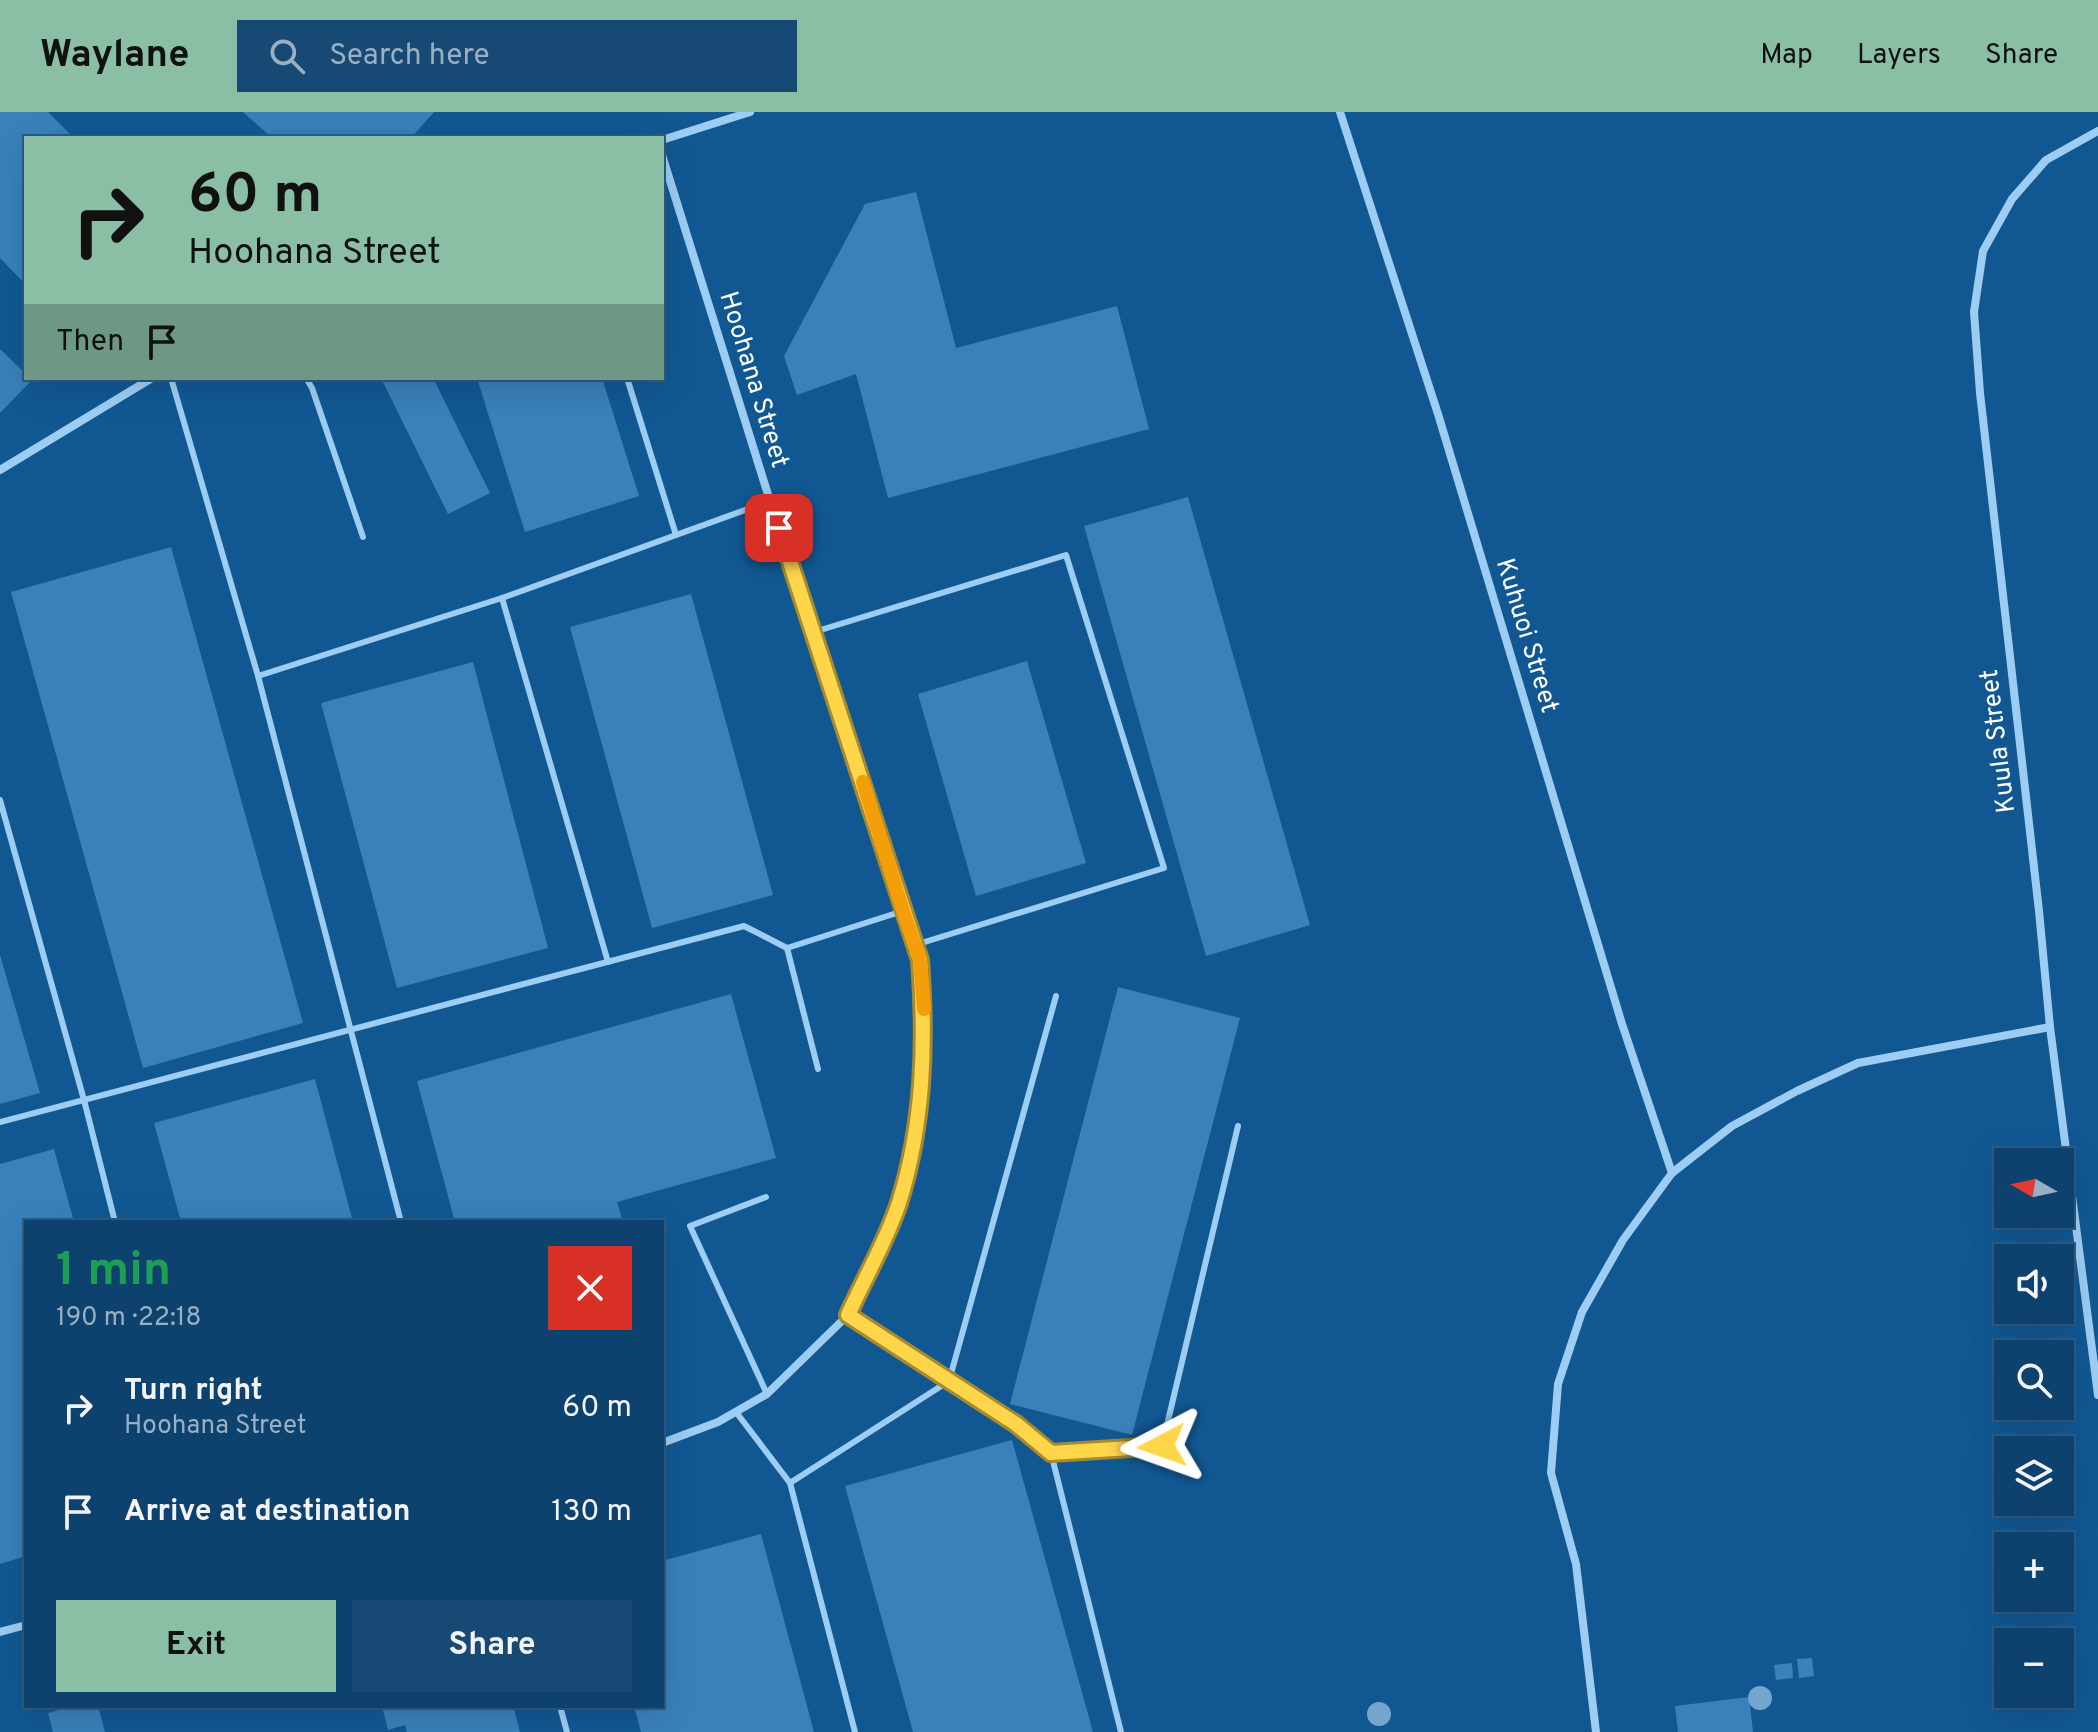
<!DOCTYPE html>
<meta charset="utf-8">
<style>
body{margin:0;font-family:Overpass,sans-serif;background:#164973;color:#f1f3f6;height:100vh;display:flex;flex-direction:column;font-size:30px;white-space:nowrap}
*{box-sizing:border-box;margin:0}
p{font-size:26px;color:#9ab0c2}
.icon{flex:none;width:44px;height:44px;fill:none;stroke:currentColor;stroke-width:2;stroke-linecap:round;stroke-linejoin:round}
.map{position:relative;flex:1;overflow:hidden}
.sheet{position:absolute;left:24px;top:1108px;width:640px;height:488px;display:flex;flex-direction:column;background:#0d426e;border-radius:0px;box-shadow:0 8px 32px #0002,0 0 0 2px #2d5b81}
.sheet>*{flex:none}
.hud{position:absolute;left:24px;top:24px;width:640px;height:244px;border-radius:0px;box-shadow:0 8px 32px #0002,0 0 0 2px #2d5b81;background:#8abfa5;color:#111;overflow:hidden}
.needle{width:52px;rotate:279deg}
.buttons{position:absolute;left:1994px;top:1036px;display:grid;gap:16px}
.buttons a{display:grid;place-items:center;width:80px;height:80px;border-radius:0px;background:#0d426e;box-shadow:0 8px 32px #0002,0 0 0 2px #2d5b81;font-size:40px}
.pin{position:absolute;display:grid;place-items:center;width:68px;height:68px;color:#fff;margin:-34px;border-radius:16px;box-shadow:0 4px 12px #0006}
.me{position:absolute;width:88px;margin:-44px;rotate:266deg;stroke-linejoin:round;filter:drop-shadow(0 0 6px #0008)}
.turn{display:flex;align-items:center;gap:28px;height:168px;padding:0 32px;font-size:36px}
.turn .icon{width:104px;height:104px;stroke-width:2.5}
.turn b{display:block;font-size:56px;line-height:68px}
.then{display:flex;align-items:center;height:76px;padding:0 32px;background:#0003;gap:16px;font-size:30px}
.round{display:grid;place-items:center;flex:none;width:84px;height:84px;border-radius:0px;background:#164973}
.headline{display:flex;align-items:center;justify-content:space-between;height:136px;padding:0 32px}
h1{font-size:48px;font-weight:700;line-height:60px;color:#1e9e55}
.button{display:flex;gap:16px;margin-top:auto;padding:16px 32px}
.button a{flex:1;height:92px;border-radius:0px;background:#8abfa5;color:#111;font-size:32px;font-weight:700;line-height:92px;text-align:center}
.button a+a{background:#164973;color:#f1f3f6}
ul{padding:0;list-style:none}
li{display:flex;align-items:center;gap:24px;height:104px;padding:0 32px}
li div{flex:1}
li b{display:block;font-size:30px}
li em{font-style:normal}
header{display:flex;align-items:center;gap:48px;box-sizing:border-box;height:112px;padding:0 40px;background:#8abfa5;color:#111}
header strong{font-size:38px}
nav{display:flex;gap:44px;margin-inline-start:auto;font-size:28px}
.search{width:560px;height:72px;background:#164973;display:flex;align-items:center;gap:20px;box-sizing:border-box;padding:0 28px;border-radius:0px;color:#9ab0c2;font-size:30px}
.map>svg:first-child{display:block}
.building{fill:#3981bb}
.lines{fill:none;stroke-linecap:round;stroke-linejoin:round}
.service{stroke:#9dcdf3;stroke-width:6}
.minor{stroke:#9dcdf3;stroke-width:8}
.tree{fill:#74a6cd}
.route-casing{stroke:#a68a30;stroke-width:20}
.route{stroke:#ffd54a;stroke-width:14}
.slow{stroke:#f59e0b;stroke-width:14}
.labels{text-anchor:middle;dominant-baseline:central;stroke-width:8;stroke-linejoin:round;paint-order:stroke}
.street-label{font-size:26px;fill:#fff;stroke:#115893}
</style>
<header>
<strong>Waylane</strong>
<div class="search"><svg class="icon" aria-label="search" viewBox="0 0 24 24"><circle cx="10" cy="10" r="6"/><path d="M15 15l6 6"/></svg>Search here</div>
<nav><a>Map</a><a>Layers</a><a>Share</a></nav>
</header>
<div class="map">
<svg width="2098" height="1620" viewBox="0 0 2098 1620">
<rect width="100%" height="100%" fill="#115893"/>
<g class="building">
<polygon points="0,0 48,0 74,26 26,26 26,173 0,146"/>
<polygon points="243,0 434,0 411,26 272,26"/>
<polygon points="916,80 956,236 1117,194 1149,317 888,386 856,262 797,283 784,244 865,92"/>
<polygon points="0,237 26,262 26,266 32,268 0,301"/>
<polygon points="381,266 433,266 490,381 448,402"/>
<polygon points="477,266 602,266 639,384 525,420"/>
<polygon points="1188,385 1310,813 1206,844 1084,414"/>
<polygon points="171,435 303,911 143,956 11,480"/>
<polygon points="691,482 773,783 652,816 570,515"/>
<polygon points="1027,549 1086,751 976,784 918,582"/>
<polygon points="473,550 548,836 397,876 321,591"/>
<polygon points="0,843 40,981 0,992"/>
<polygon points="1118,875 1240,906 1132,1323 1010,1292"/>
<polygon points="731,882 776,1046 617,1090 623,1110 455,1110 417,969"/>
<polygon points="315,967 353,1110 181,1110 154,1011"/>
<polygon points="54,1037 74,1110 26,1110 26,1444 0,1452 0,1052"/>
<polygon points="1012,1328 1093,1620 913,1620 845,1374"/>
<polygon points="761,1422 814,1620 641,1620 634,1594 662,1594 662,1449"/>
<polygon points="1812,1546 1814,1564 1799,1566 1797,1547"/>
<polygon points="1792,1551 1793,1566 1776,1568 1774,1553"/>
<polygon points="1749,1585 1753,1620 1678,1620 1675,1594"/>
<polygon points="74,1594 98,1594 105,1620 53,1620 48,1601"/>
<polygon points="382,1594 513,1594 520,1620 407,1620 405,1613 388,1618"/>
</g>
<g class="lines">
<g class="service">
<polyline points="171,266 258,564"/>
<polyline points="306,266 312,276 363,425"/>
<polyline points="627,266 676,423"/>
<polyline points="814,520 1066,443 1164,756 915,833"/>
<polyline points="0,688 84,988 115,1110"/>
<polyline points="787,836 903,799"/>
<polyline points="608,850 502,486 770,389"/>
<polyline points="0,1010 744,814 787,836 818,957"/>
<polyline points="766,1085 690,1114 767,1282"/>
<polyline points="401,1110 258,564 502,486"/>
<polyline points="848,1203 1016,1312 1051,1341 1121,1620"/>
<polyline points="736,1300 790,1371 855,1620"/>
<polyline points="1051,1341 1162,1334 1238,1014"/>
<polyline points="790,1371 949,1269 1056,884"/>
<polyline points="560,1594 567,1620"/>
</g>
<g class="minor">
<polyline points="1340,0 1438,302 1622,912 1672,1061"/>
<polyline points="2098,19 2046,48 2012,87 1983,139 1974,200 1980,281 2039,799 2050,915 2098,1283"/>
<polyline points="662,28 750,0"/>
<polyline points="662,43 770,389 855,641 903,799 920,848 925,917 919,1009 898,1093 848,1203 767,1282 718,1310 662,1331"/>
<polyline points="0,358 152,266"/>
<polyline points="0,1520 26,1513"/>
<polyline points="1596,1620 1576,1452 1551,1361 1558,1272 1582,1200 1623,1128 1672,1061 1732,1014 1797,979 1858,951 2050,915"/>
</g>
</g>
<g class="tree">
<circle cx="1760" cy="1586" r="12"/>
<circle cx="1379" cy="1602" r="12"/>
</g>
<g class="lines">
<defs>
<path id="route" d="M779,416L920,848C926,931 924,1011 899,1091C887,1128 864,1167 848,1203L1016,1312L1051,1341L1162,1334"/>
</defs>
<use href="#route" class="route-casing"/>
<use href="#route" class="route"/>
<polyline class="slow" points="863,670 903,799 920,848 924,897"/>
</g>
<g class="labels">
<g class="street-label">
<text transform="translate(753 268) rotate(73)">Hoohana Street</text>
<text transform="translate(1526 524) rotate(73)">Kuhuoi Street</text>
<text transform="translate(1999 629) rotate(-97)">Kuula Street</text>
</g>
</g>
</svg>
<div class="buttons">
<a><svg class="needle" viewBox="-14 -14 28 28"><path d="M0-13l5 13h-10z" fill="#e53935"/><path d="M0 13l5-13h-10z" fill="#9ab0c2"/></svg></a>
<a><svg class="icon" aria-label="sound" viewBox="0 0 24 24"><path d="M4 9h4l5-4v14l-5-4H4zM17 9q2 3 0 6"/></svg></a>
<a><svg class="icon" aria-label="search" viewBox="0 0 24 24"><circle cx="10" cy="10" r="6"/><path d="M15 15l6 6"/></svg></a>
<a><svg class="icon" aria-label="layers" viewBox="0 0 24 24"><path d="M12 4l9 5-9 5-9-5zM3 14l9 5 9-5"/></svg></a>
<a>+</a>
<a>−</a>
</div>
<div class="pin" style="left:779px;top:416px;background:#d93025"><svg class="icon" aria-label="arrive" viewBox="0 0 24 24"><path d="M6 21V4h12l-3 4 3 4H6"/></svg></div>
<svg class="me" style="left:1162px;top:1334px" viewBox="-20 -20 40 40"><path d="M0-17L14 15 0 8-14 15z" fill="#ffd54a" stroke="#fff" stroke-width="4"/></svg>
<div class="hud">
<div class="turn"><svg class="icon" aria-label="right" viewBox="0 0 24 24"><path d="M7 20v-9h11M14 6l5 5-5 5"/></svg><div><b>60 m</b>Hoohana Street</div></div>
<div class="then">Then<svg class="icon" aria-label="arrive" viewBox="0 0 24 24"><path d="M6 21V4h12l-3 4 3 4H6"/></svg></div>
</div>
<section class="sheet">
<div class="headline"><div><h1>1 min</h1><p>190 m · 22:18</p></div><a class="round" style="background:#d93025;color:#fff"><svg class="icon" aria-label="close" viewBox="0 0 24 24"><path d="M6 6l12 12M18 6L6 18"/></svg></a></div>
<ul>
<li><svg class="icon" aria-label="right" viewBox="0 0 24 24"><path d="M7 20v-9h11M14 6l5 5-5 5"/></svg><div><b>Turn right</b><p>Hoohana Street</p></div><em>60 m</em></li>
<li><svg class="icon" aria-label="arrive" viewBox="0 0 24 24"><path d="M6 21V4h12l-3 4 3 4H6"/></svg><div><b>Arrive at destination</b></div><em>130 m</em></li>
</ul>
<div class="button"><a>Exit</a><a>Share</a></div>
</section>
</div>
